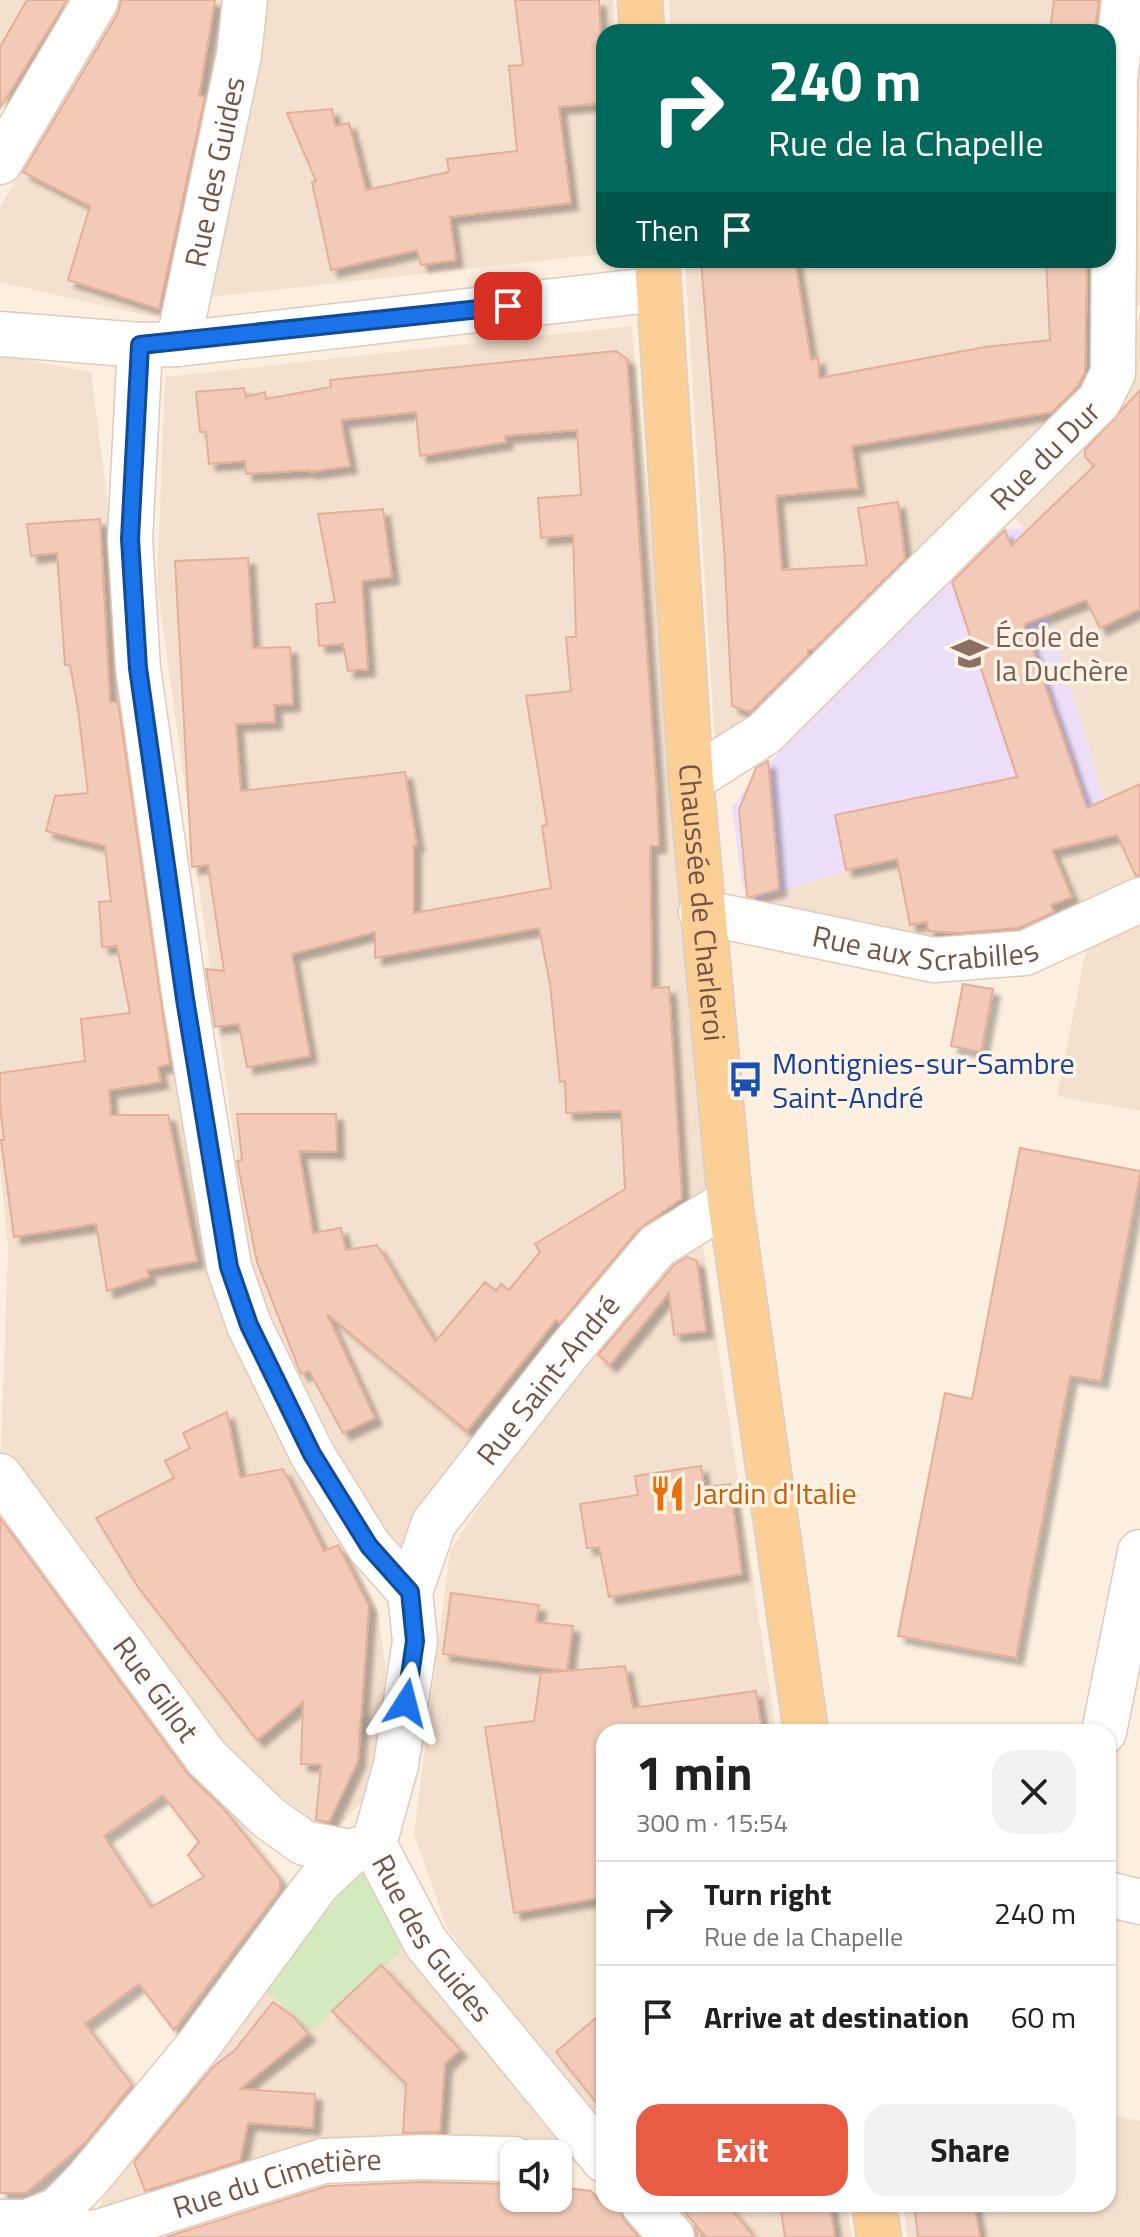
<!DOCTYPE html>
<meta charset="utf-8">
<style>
body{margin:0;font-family:"Titillium Web",sans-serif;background:#f2f2f2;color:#202124;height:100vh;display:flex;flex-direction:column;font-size:30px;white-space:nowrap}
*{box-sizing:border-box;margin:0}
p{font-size:26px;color:#757577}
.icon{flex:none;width:44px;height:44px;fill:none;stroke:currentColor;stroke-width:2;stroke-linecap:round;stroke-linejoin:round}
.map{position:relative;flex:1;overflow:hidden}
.details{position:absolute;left:596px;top:1724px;width:520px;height:488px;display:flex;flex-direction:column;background:#fff;border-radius:24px;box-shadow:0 2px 6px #0004}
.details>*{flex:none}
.guide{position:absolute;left:596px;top:24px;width:520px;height:244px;border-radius:24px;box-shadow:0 2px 6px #0004;background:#00695c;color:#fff;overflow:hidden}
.fabs{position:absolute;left:500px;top:2140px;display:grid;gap:16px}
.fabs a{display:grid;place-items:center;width:72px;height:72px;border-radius:16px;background:#fff;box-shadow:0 2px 6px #0004;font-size:40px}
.pin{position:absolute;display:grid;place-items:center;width:68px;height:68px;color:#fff;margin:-34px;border-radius:16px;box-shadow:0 4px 12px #0006}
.me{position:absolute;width:88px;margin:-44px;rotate:9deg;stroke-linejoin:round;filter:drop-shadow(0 0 6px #0008)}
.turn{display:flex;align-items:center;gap:28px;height:168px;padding:0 40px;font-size:36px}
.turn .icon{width:104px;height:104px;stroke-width:2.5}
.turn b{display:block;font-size:56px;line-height:68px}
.then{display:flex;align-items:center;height:76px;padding:0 40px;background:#0003;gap:16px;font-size:30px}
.round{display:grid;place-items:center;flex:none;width:84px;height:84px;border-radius:24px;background:#f2f2f2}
.overview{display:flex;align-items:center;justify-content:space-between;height:136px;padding:0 40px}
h1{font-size:48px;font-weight:700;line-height:60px}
.cta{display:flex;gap:16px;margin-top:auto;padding:16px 40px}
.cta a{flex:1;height:92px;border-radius:24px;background:#e85c43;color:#fff;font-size:32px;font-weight:700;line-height:92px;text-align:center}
.cta a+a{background:#f2f2f2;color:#202124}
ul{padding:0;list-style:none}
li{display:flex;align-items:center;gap:24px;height:104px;padding:0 40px;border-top:2px solid #e0e0e0}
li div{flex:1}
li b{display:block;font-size:30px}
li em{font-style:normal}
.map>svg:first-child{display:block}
.residential{fill:#f4e0ce}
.education{fill:#ecddf8}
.green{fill:#d3e9be}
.building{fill:#f2cab7;stroke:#e4af97;stroke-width:2;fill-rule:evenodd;filter:url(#shadow)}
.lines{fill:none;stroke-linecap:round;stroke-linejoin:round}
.minor-casing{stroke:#e0cabc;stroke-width:47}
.major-casing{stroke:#d8cfcb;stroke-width:47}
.minor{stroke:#fff;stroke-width:44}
.major{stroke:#fccf97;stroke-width:44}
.route-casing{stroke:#114b97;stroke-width:20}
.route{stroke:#1a73e8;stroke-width:14}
.labels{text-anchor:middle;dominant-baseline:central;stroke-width:7;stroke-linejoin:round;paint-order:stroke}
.street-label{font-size:30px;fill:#735447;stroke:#fff3e6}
.education-label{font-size:30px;fill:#785e54;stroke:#fff3e6;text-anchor:start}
.transit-label{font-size:30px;fill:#164399;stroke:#fff3e6;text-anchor:start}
.food-label{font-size:30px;fill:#c56008;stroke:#fff3e6;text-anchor:start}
</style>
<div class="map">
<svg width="1140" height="2237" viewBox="0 0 1140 2237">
<defs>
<filter id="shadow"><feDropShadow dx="7" dy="7" stdDeviation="2" flood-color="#0004"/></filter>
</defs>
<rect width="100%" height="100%" fill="#fcefdf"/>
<g class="residential">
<polygon points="0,0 75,0 0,108"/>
<polygon points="114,0 229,0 227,69 158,318 0,282 0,208"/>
<polygon points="259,0 613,0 615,32 604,32 604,254 210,297"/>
<polygon points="669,0 1108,0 1107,32 671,32"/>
<polygon points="1140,30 1140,305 1129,309 1137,49"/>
<polygon points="685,260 1101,260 1100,360 1070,409 778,708 715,745"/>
<polygon points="1140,314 1140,897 1014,954 911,943 757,900 874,861 1106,805 1022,527 1011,513 1089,422"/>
<polygon points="632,326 711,1187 403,1548 369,1513 319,1415 259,1319 157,585 165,377"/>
<polygon points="0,355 91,372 157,887 291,1439 377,1607 386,1669 372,1791 331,1835 229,1757 0,1476 8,1248 0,1164"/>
<polygon points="1140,920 1140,1111 1057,1096 1086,950"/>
<polygon points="674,1235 703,1247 776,1732 604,1732 604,2129 524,2033 447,1928 414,1834 450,1551 573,1361"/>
<polygon points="415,1939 567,2142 521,2145 97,2213 116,2168 265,1989"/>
<polygon points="1108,2114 1140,2121 1140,2237 907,2237 903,2204 1108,2204"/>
<polygon points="666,2204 847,2204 852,2237 694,2237"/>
</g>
<polygon class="education" points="1022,527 1106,805 874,861 757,900 742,885 732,807 756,776 998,531"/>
<polygon class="green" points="366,1871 415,1939 311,2030 265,1989 339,1895"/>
<g class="building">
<polygon points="27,0 67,0 0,108 0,47"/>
<polygon points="121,0 215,0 199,96 205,96 159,309 68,280 90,206 23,172 118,13"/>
<polygon points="515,0 599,0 604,103 559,107 571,203 450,217 456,260 421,265 417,250 331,270 312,182 316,181 287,113 332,109 335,126 349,123 366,190 449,172 447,159 517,151 509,66 523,65"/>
<polygon points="1054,0 1099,0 1095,32 1050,32"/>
<polygon points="701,260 795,260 811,360 818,357 819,378 985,347 1050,340 1046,260 1087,260 1085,372 1078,386 1052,412 852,446 858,488 776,496 782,570 867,565 858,508 898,502 905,559 814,649 808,650 808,655 750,712 732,706 724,547"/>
<polygon points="616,351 627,359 656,782 659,846 650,846 652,988 669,987 682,1198 638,1230 560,1323 556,1320 467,1431 327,1314 375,1418 343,1433 309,1371 301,1374 257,1262 237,1161 242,1160 237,1114 336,1114 337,1152 299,1151 313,1233 341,1228 346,1250 377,1245 435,1342 485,1282 496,1291 501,1284 509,1290 540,1252 535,1244 625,1189 621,1111 566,1113 565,1081 560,1082 550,984 539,928 375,958 375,932 292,954 310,1056 247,1067 239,1024 215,1027 206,969 224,971 208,865 192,867 175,561 248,558 253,648 290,647 293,704 274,705 275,722 236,724 241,791 405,772 417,845 414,846 414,913 551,888 542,826 547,825 526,696 571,691 566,637 576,637 573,535 541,538 538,498 581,495 577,430 505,436 506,442 420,456 416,412 341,420 350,466 309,472 309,470 246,474 245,461 209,464 206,432 200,432 196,392 244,388 246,397 265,392 266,399 331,387 330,380"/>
<polygon points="1140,390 1140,609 1100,628 1086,600 1024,624 1087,808 1140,784 1140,875 1136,876 1117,835 1052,850 1072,897 1051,905 1054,912 1019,928 959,933 928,931 927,922 910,925 897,859 846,870 835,815 1017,777 952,582 1005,530 1011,546 1094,466 1085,457 1085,450"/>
<polygon points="383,509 392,577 362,581 368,669 348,671 343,644 319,646 316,604 335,602 318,514"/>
<polygon points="100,519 110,702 118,702 170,1064 158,1067 161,1082 109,1090 111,1115 168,1115 197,1261 147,1270 149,1277 107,1291 96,1224 14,1237 1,1140 4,1140 0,1106 0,1073 85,1061 81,1019 130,1013 117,946 102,947 99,902 111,901 105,846 46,831 55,796 88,793 78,709 70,665 65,665 57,553 31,556 27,524"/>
<polygon points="768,761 779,889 751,897 747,896 739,810 756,768"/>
<polygon points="963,984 993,989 981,1052 951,1046"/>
<polygon points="1020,1148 1140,1171 1140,1174 1101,1381 1070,1376 1016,1658 898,1636 945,1393 972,1399"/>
<polygon points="687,1257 697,1261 706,1331 674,1335 669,1293 610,1365 598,1355 674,1265"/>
<polygon points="227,1412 240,1477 283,1469 324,1551 338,1545 369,1606 358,1761 329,1822 316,1820 321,1765 301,1764 303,1702 257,1740 138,1587 96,1518 174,1478 165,1461 190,1448 183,1433"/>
<polygon points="701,1466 704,1487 730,1484 742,1574 609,1597 599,1547 587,1548 580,1504 638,1495 635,1476"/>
<path d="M0,1518L187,1773L223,1808L280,1879V1890L174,2030L139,1984L85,2024L132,2085L86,2142L26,2193H0ZM163,1795L199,1842L188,1855L204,1877L151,1907L104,1836Z"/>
<polygon points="451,1593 539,1605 536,1622 573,1626 567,1671 625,1666 633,1708 756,1691 762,1732 604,1732 604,1897 514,1913 485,1727 534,1721 541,1673 566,1671 443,1654"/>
<polygon points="381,1965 460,2050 445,2064 440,2132 403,2133 406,2084 332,2011"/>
<polygon points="273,2002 294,2017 308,2034 240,2089 315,2094 313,2128 248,2123 240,2161 145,2191 134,2162 213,2067 234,2051"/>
<polygon points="604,2011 604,2112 556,2052"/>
<polygon points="422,2182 514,2184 514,2198 558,2198 558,2187 591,2191 603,2204 619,2205 624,2220 639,2237 166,2237 327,2186"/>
<polygon points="679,2204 727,2204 754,2237 706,2237 699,2229 696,2237 694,2227 699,2229"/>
<polygon points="780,2204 830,2204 835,2237 785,2237"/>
<polygon points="914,2204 974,2204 980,2237 918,2237"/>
</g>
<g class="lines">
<defs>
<g id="minor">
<polyline points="0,162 96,0"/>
<polyline points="0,334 140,345 178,344 659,289"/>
<path id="s1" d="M178,344L239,55L245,0"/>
<path id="s2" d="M140,345L130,539L138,668L185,999L229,1267L249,1325L312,1454L369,1546L410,1592L415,1641L396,1765L374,1844L426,1943L604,2160"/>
<path id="s3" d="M691,780L765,733L1099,401L1113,373L1115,80L1124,0"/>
<path id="s4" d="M701,912L934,960L1025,953L1140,900"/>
<path id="s5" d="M0,1476L207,1758L269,1818L304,1843L351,1852"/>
<path id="s6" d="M410,1592L434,1523L569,1351L657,1246L730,1201"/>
<polyline points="1104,1732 1140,1552"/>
<polyline points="1108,1894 1140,1902"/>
<polyline points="643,2204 672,2237"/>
<path id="s7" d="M0,2222H27L67,2237L102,2231L323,2161L422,2157L514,2159"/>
<polyline points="27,2222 58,2210 87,2180 198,2046 318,1883 351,1852 371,1845"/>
</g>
<g id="major">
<polyline points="640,0 642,32"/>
<path id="s8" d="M657,260L691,780L730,1201L806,1732"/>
<polyline points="874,2204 879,2237"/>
</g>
</defs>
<use href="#minor" class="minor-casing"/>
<use href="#major" class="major-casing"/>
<use href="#minor" class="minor"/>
<use href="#major" class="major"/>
</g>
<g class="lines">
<defs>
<polyline id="route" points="406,1703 415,1641 410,1592 369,1546 312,1454 249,1325 229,1267 185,999 138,668 130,539 140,345 508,306"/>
</defs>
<use href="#route" class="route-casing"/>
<use href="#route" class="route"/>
</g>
<defs>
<symbol id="school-bare" viewBox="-9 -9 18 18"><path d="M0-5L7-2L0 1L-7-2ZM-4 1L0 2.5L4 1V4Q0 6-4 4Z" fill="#8d6e63" stroke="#fff3e6" stroke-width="2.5" paint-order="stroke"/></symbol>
<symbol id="bus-bare" viewBox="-9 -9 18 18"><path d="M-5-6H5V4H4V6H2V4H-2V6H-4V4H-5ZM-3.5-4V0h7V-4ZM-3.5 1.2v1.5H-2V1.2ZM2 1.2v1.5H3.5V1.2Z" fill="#1a4fb4" stroke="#fff3e6" stroke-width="2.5" paint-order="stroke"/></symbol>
<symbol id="restaurant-bare" viewBox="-9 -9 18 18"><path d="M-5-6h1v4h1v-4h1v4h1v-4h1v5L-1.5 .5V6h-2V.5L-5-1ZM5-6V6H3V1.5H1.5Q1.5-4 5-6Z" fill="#e8710a" stroke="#fff3e6" stroke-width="2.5" paint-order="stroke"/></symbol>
</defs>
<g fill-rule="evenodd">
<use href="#school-bare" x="944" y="628" width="51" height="51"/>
<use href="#bus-bare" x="720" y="1054" width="51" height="51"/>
<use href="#restaurant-bare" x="642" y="1468" width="51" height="51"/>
</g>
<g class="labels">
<g class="street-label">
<text stroke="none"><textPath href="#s1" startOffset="176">Rue des Guides</textPath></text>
<text stroke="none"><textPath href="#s3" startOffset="482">Rue du Dur</textPath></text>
<text stroke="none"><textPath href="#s8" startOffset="644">Chaussée de Charleroi</textPath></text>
<text stroke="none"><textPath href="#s4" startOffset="228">Rue aux Scrabilles</textPath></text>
<text stroke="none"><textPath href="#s6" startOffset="256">Rue Saint-André</textPath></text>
<text stroke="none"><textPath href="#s5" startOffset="264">Rue Gillot</textPath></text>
<text stroke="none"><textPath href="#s2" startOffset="1672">Rue des Guides</textPath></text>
<text stroke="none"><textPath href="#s7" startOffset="288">Rue du Cimetière</textPath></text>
</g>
<g class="education-label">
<text x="995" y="636">École de<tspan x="995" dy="34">la Duchère</tspan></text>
</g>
<g class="transit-label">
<text x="772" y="1063">Montignies-sur-Sambre<tspan x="772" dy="34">Saint-André</tspan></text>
</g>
<g class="food-label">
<text x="694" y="1493">Jardin d'Italie</text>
</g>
</g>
</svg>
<div class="fabs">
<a><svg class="icon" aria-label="sound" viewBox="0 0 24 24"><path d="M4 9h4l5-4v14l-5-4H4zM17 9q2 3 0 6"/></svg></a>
</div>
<div class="pin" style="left:508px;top:306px;background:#d93025"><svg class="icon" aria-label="arrive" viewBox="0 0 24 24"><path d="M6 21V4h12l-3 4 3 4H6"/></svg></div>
<svg class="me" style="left:406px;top:1703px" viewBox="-20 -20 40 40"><path d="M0-17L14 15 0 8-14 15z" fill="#1a73e8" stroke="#fff" stroke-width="4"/></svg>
<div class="guide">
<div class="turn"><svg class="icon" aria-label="right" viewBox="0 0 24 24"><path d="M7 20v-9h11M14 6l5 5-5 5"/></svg><div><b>240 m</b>Rue de la Chapelle</div></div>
<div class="then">Then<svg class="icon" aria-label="arrive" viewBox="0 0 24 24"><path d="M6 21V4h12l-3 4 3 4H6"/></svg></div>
</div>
<section class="details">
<div class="overview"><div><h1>1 min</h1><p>300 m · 15:54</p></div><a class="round"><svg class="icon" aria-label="close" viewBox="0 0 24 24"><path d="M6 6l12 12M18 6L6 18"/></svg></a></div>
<ul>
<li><svg class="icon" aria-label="right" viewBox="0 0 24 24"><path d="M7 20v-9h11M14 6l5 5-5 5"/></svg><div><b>Turn right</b><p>Rue de la Chapelle</p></div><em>240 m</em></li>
<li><svg class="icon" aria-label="arrive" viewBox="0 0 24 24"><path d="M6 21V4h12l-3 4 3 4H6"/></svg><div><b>Arrive at destination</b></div><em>60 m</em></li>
</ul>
<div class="cta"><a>Exit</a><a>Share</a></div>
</section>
</div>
